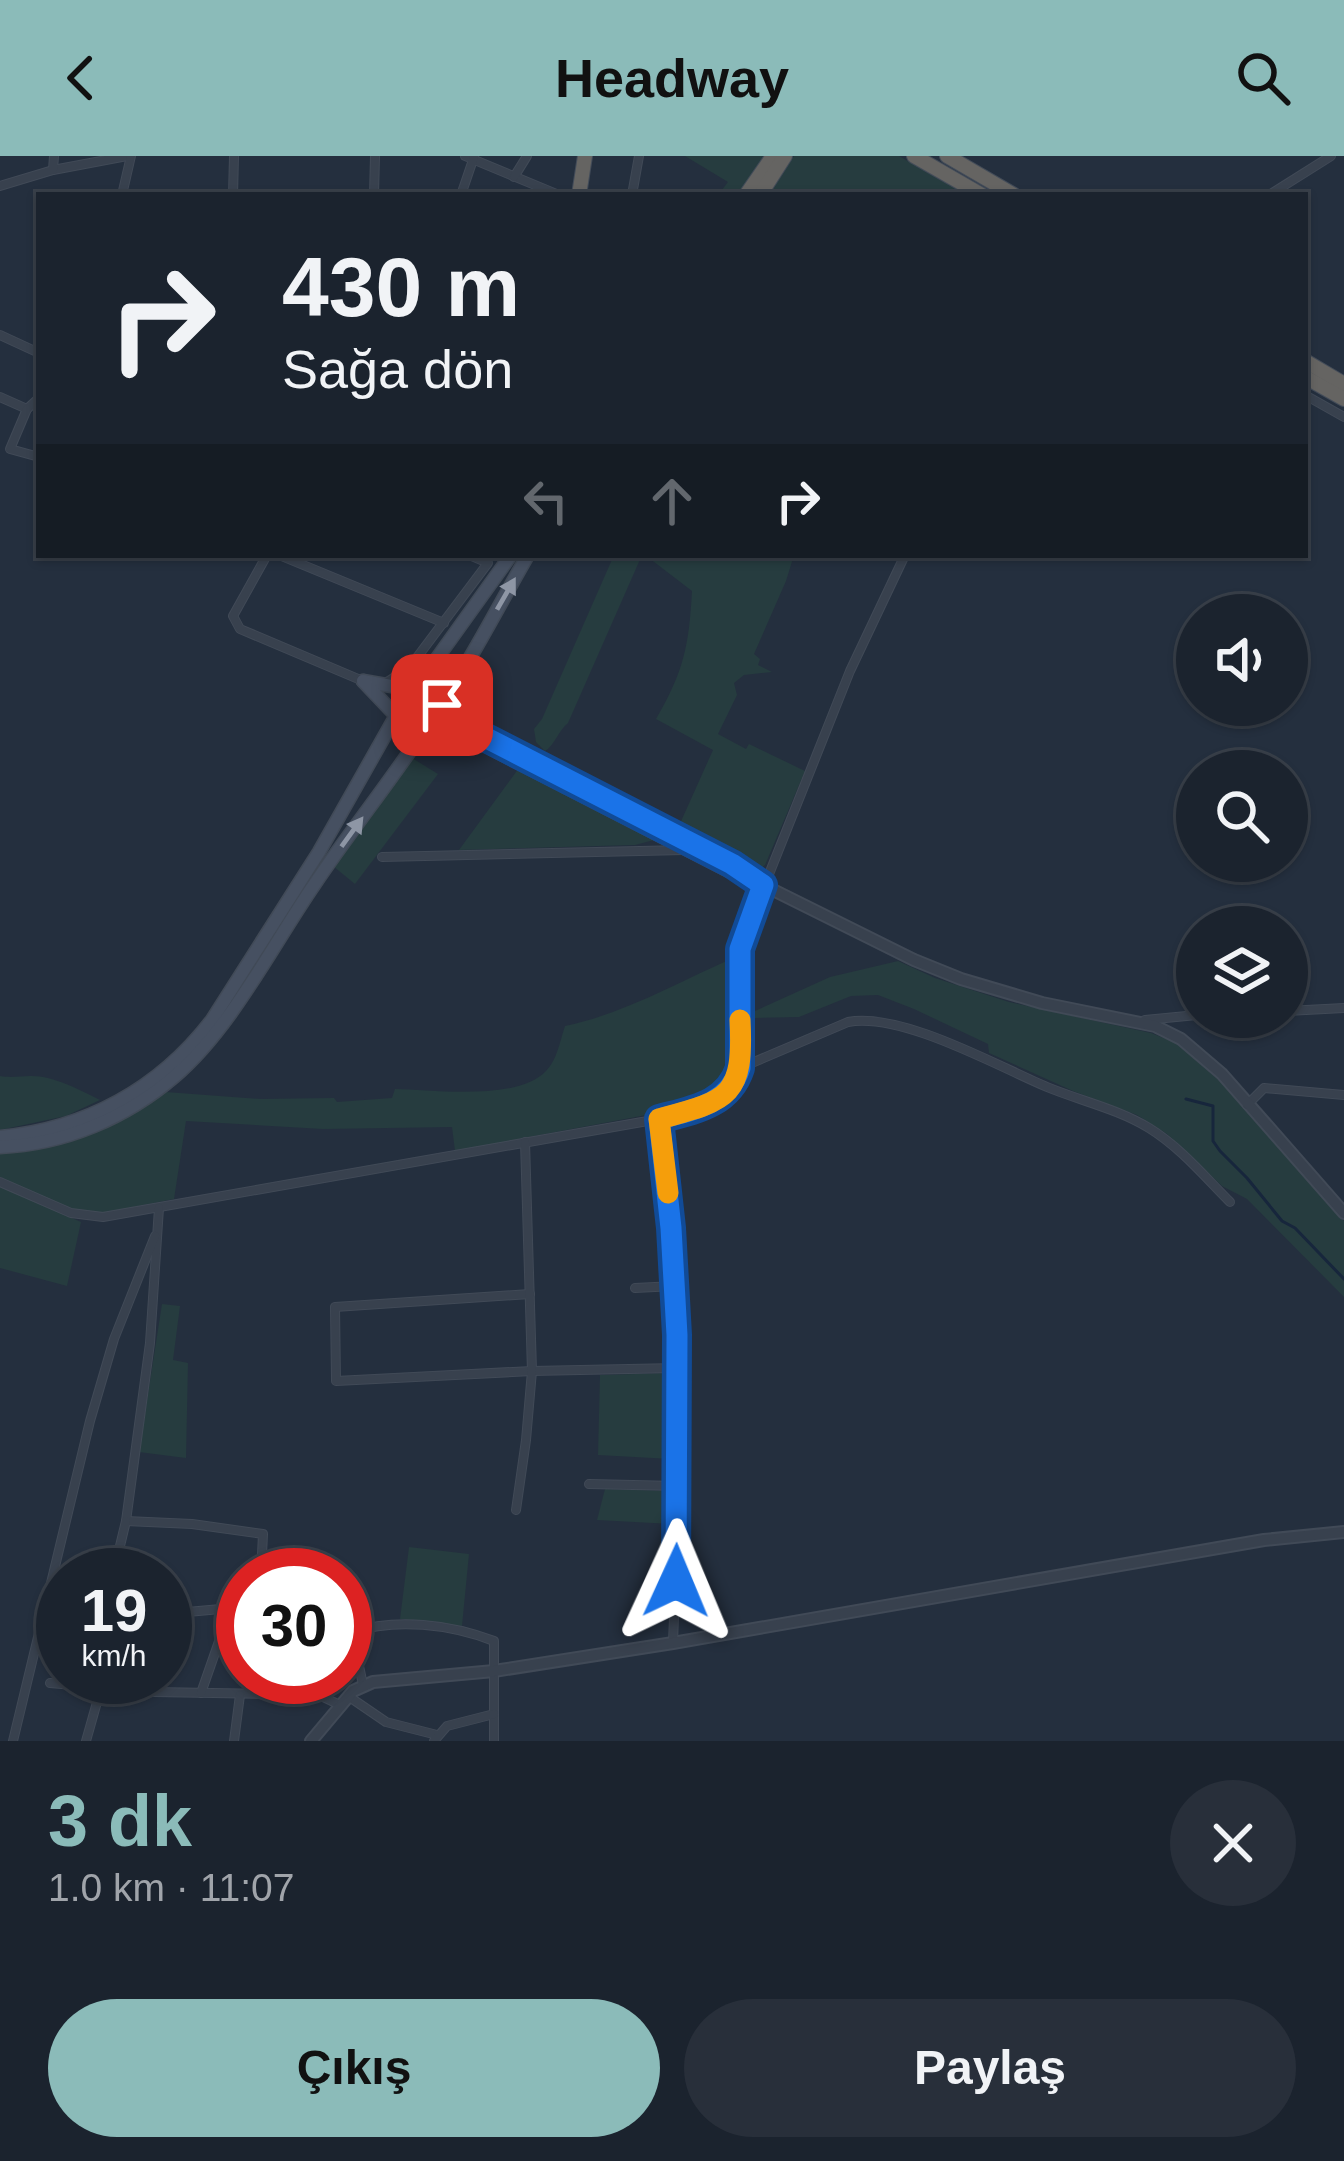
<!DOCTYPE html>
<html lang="tr">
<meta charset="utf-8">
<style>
body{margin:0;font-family:Helvetica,sans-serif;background:#282f3a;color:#f1f3f6;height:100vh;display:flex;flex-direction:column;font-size:45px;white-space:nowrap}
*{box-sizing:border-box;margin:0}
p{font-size:39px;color:#a0a4aa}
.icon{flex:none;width:66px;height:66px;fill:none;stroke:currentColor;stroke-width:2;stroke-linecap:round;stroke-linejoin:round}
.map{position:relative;height:1585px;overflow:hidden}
.sheet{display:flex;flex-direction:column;background:#1b232e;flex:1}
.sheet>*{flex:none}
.guide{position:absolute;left:36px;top:36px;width:1272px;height:366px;border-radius:0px;box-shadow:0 3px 9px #0004,0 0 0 3px #39404a;background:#1b232e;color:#f1f3f6;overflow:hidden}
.buttons{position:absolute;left:1176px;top:438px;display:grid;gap:24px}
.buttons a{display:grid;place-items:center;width:132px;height:132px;border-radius:50%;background:#1b232e;box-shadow:0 3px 9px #0004,0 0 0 3px #39404a;font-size:60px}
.speed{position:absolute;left:36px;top:1392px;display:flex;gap:24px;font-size:60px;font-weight:700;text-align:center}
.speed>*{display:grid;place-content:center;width:156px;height:156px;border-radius:50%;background:#1b232e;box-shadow:0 3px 9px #0004,0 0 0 3px #39404a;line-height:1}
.speed small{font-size:30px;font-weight:400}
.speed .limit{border:18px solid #d22;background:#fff;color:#111}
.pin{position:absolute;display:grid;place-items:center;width:102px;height:102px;color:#fff;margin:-51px;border-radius:24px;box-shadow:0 6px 18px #0006}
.me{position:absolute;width:132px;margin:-66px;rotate:1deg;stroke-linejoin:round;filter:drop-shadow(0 0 9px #0008)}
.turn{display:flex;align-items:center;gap:42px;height:252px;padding:0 48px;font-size:54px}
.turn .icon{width:156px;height:156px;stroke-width:2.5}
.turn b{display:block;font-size:84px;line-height:102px}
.lanes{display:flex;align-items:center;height:114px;padding:0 48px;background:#0003;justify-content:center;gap:60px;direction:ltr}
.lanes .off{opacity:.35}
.round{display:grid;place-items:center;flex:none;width:126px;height:126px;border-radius:63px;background:#282f3a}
.head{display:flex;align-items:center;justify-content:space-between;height:204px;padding:0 48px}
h1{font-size:72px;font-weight:600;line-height:90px;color:#8bbbb9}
.primary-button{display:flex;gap:24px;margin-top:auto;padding:24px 48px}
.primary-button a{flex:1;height:138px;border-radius:72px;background:#8bbbb9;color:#111;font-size:48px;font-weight:600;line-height:138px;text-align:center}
.primary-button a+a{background:#282f3a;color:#f1f3f6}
header{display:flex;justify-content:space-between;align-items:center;height:156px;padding:0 48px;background:#8bbbb9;color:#111;font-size:54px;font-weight:600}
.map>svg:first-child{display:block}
.green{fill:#263c3f}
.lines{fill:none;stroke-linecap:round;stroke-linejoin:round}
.stream{stroke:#17263c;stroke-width:3}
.minor-casing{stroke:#414a57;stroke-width:10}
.tertiary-casing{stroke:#414a57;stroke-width:14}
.secondary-casing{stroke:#414a57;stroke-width:15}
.trunk-casing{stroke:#434c59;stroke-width:16}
.minor{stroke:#38414e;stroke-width:8}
.tertiary{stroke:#38414e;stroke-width:10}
.secondary{stroke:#465061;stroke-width:12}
.trunk{stroke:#656462;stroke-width:14}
.oneway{fill:#8e96a5}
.route-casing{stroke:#114b97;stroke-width:30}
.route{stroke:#1a73e8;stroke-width:21}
.slow{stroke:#f59e0b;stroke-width:21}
</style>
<header><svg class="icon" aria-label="back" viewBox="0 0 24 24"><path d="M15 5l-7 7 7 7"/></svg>Headway<svg class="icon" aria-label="search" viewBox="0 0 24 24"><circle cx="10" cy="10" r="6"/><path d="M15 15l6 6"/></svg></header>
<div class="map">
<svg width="1344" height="1585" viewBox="0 0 1344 1585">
<rect width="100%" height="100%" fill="#242f3e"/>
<g class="green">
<polygon points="685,0 766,0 739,39 718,39 728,26"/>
<polygon points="794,0 899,0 966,39 769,39"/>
<path d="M614,399H642L568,567C558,575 555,589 545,595L536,586L534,573L542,563Z"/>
<path d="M645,399H794L786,425L754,498L760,503L758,509L772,516L744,519L734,527L737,539L718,578L746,593L749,588L805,615L765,709L760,713L678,672L713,594L656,563C684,515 689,489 692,435Z"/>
<polygon points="412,602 438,618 355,728 333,710"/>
<polygon points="519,612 653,682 654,684 635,689 459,694"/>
<path d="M733,802L731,913L722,931L710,940L657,957L455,995L452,971L323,973L186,965L174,1043L103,1057L72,1054L0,1021V996L40,993L102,974L166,936L261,943L334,942L337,946L392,942L395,933C434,934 518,945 546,915C557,904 560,885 565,870C623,858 679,826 733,802Z"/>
<polygon points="898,805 935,822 1009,846 1151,877 1176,887 1221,926 1344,1065 1344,1141 1247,1043 1222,1030 1167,978 1137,959 1073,935 989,897 988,888 914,853 878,839 851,840 799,861 755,862 755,855 830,821"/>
<path d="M0,920C12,922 20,920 31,920C54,920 80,934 100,944L66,960L0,974Z"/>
<polygon points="0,1030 81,1066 67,1130 0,1112"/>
<polygon points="162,1148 180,1150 173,1204 188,1207 186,1302 139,1296"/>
<polygon points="671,1217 671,1303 598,1299 600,1219"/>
<polygon points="605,1333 672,1335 672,1368 597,1364"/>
<polygon points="409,1391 469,1398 462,1470 400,1463"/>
</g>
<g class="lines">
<polyline class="stream" points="1186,943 1213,950 1213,985 1220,995 1247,1022 1282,1065 1295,1072 1344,1123"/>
<defs>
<g id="minor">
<polyline points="465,0 559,39"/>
<polyline points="53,14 127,0"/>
<polyline points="514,21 527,0"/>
<polyline points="0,30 53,14 54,0"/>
<polyline points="122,39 131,0"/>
<polyline points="233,39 234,0"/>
<polyline points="374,39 375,0"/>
<polyline points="461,39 474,1"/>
<polyline points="632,39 639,0"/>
<polyline points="1269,39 1331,0"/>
<polyline points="0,179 39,197"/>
<polyline points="1305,239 1344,261"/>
<polyline points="0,241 27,253 39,242"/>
<polyline points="27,253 10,293 39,301"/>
<polyline points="267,399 233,460 240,473 363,525"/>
<polyline points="279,399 444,467"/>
<polyline points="387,526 409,512 488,407 469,399"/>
<polyline points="382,701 684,694"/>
<polyline points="1287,855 1344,852"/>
<polyline points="1145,864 1197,859"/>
<path d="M740,912L848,866C902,856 997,910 1047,931C1081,945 1118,953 1149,972C1180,991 1205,1021 1230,1046"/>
<polyline points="1247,949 1264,932 1344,939"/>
<path d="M659,963C679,1138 681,1312 673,1487"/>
<polyline points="0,1026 71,1057 103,1061 659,963 714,947 728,935 737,923 740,912 739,803 744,781 850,515 905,399"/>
<polyline points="159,1052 150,1187 126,1365 192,1368 263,1378 261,1419"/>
<polyline points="635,1132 675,1130"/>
<polyline points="530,1138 335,1151 336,1225 532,1215 677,1212"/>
<polyline points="589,1328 677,1330"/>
<polyline points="516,1354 526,1284 532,1215 525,986"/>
<polyline points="113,1419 126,1365"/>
<polyline points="165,1458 243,1451"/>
<polyline points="345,1475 352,1476 363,1529"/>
<path d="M352,1476C396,1462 450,1468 494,1485V1585"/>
<polyline points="287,1524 340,1549"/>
<polyline points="50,1527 154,1536 151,1521"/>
<polyline points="154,1536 275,1538 281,1535 287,1523"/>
<polyline points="201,1537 231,1451"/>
<polyline points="348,1540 386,1566 437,1579"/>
<polyline points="13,1585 90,1265 114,1183 155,1080"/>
<polyline points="86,1585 101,1532"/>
<polyline points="234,1585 240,1539"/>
<polyline points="434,1585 447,1570 494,1558"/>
</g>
<g id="tertiary">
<polyline points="441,549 469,573 746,717"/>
<polyline points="425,574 463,581 487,591 728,715 763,729 914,804 961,823 1042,847 1155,870 1181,883 1222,918 1344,1057"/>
<polyline points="311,1585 353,1535 373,1526 494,1515 673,1487 1264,1384 1344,1376"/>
</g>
<g id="secondary">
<polyline points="363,525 420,535 441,549"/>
<polyline points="363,525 402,566 408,570 425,574"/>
<path d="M0,981C86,973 159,933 212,864L319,696L397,558L511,399"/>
<path d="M0,991C65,988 126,962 175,920C231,872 272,790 314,729C355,668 402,611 441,549C473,501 499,449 528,399"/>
</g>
<g id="trunk">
<polyline points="914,0 982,39"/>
<polyline points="947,0 1014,39"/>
<polyline points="579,39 585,0"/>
<polyline points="746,39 773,0"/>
<polyline points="760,39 785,0"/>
<polyline points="1305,205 1344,228"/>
<polyline points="1305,221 1344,243"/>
</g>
</defs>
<use href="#minor" class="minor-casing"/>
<use href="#tertiary" class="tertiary-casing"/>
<use href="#secondary" class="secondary-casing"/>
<use href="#trunk" class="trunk-casing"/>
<use href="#minor" class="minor"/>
<use href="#tertiary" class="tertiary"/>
<use href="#secondary" class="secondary"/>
<use href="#trunk" class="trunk"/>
</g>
<defs><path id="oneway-solid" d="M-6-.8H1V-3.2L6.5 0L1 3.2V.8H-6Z" transform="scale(3)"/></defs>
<g class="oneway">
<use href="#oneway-solid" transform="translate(506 438) rotate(-60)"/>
<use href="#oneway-solid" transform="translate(352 676) rotate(-54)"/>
</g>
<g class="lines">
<defs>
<path id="route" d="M442,549L469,573L732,708L763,729L740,793V912C728,949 693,954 659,963L671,1072L677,1179L676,1425"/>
</defs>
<use href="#route" class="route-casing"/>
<use href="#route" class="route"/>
<path class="slow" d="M668,1037L659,963C729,944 744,941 740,864"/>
</g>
</svg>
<div class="buttons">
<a><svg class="icon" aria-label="sound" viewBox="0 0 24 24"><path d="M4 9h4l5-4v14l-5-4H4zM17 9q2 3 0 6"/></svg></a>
<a><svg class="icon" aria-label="search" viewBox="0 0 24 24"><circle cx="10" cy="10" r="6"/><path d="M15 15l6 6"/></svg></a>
<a><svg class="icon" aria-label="layers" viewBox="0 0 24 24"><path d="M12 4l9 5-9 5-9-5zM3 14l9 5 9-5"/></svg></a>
</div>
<div class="speed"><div>19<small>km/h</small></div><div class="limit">30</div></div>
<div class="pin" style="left:442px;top:549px;background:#d93025"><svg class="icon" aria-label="arrive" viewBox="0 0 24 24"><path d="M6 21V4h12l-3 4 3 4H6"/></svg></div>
<svg class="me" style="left:676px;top:1425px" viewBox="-20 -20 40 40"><path d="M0-17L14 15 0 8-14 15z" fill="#1a73e8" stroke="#fff" stroke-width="4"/></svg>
<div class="guide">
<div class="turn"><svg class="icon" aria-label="right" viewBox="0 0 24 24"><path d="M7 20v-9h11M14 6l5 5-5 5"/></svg><div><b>430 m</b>Sağa dön</div></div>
<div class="lanes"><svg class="icon off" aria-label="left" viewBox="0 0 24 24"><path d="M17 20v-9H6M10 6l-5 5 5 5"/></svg><svg class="icon off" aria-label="ahead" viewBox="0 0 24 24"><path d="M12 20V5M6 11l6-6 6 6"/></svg><svg class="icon" aria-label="right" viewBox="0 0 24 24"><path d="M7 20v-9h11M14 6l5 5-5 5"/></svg></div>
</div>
</div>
<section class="sheet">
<div class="head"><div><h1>3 dk</h1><p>1.0 km · 11:07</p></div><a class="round"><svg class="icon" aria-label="close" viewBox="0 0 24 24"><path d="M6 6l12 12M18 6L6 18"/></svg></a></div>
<div class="primary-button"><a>Çıkış</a><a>Paylaş</a></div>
</section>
